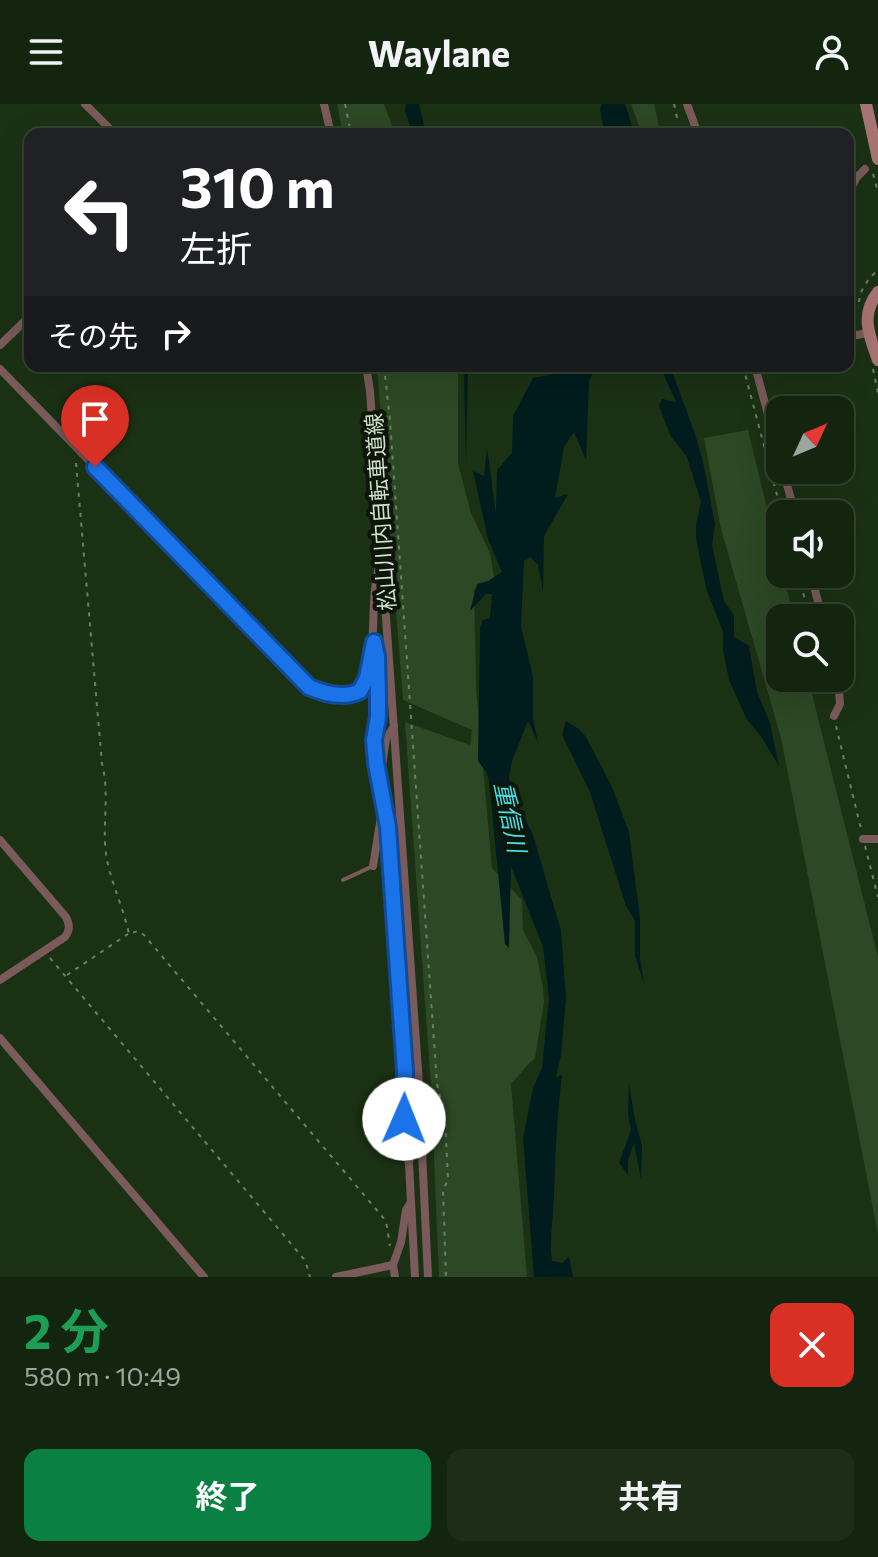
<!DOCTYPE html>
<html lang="ja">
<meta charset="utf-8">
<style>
body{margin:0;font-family:Commissioner,"Noto Sans JP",sans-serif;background:#1d2d18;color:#f1f3f6;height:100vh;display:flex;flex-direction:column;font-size:30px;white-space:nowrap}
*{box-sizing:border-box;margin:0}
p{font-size:26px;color:#9da59e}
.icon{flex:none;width:44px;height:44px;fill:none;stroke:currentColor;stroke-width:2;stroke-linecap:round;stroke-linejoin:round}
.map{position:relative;height:1173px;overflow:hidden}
.sheet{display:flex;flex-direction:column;background:#14250f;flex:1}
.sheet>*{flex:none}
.guide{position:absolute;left:24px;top:24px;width:830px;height:244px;border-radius:16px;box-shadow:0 8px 32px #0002,0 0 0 2px #33422f;background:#202124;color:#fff;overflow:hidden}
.needle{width:52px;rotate:46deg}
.controls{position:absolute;left:766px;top:292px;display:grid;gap:16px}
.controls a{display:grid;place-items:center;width:88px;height:88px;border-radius:16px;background:#14250f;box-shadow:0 8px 32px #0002,0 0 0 2px #33422f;font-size:40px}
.pin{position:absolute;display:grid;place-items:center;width:68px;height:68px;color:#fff;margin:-82px -34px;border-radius:50% 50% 50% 0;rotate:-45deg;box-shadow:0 0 8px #0007}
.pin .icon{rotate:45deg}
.me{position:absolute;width:88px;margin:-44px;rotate:1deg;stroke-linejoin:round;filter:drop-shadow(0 0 6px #0008)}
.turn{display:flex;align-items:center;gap:28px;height:168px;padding:0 24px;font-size:36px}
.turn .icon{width:104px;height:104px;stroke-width:2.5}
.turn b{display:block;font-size:56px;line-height:68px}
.then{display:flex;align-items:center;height:76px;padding:0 24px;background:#0003;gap:16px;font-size:30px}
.round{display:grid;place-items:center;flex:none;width:84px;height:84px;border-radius:16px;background:#1d2d18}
.head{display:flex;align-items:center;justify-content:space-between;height:136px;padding:0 24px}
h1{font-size:48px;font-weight:700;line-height:60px;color:#1e9e55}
.button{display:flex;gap:16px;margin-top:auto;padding:16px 24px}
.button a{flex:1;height:92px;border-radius:16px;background:#0b8043;color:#fff;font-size:32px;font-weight:700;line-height:92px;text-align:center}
.button a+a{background:#1d2d18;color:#f1f3f6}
header{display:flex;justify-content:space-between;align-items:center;height:104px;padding:0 24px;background:#14250f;font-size:36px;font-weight:700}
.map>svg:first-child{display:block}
.green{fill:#2d4824}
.water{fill:#001c1d}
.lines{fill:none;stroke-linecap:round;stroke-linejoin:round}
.path{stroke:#6c7f67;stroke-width:2;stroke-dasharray:4 6;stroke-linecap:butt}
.lane{stroke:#7a5a5a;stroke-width:4}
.street{stroke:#7a5a5a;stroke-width:8}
.secondary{stroke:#a77374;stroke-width:12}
.route-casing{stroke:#114b97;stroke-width:20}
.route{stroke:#1a73e8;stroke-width:14}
.labels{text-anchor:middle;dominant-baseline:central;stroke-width:8;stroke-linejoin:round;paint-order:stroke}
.street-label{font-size:22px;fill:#d1dfcd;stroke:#0c1609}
.water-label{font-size:24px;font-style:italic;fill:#45e0e5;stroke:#0c1609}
</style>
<header><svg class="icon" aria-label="menu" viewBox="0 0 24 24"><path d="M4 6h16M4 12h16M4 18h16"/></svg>Waylane<svg class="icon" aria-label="person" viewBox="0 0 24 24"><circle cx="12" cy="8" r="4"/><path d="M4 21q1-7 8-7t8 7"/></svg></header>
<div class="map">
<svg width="878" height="1173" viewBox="0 0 878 1173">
<rect width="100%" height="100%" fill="#1b3114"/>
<g class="green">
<polygon points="337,0 384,0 395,30 343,30"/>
<polygon points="631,0 654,0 661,30 642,30"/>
<path d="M377,262H458V359L471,409L490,449L495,479L474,485L476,584L492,764L522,796L523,826L537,853L543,884L544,898L535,954C528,959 519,972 511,980L527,1173H439L431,982L405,618L470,641L472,626L403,596Z"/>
<polygon points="748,326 780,458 780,470 783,470 794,514 780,514 780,574 808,574 878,853 878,1130 781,634 721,425 704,334"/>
</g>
<g class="water">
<polygon points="406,0 419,0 426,30 413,30 405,7"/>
<polygon points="602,0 625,0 632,22 632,30 605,30 600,6"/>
<polygon points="470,262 479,262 468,269 466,360 464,265"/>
<path d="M562,262L570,265H581L582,262H596L589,277L586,356L574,328L564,343L555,394L568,390L544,432L543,487L538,461L530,453L524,457L521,522L533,573V615L538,638L528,617L512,657L509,674L511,692L518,700L533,731L561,827L566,894L561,951L556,973L562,971C557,1012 555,1053 554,1095C553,1116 549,1136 552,1157L563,1159L569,1152L573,1173H534L523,1034L533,984L542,964L549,894L543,843L511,762L509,844L505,840L489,677L487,669L478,657L480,524L483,516L490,514L492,490H486L470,507L477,480L488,477L502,468L488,435L473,367L484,372L487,343L496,410L497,366L512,349L513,312L533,274L549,271Z"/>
<polygon points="660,262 670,262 695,330 703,358 715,420 712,441 724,497 734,511 734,533 749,542 757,588 770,619 779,662 760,631 747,616 729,576 723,546 723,528 706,484 696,435 696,420 701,398 687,353 670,331 659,302 662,295 676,298"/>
<polygon points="566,617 579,625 586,633 612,683 629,728 640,814 640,854 644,880 635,851 635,817 626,802 590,688 562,631"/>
<polygon points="629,980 635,1016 642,1042 641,1075 634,1039 628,1056 628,1071 619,1059 631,1026 628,1011"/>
</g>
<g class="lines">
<g class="path">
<polyline points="345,0 351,30"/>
<polyline points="674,0 678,18"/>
<polyline points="873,70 878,88"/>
<path d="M859,198C860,185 868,175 878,166"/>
<polyline points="384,262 390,317 437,980 445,1013 448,1076 443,1086 446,1173"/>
<polyline points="743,262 782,410"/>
<polyline points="873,265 878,289"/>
<path d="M76,359L102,660C110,690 102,720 106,750C110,777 123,802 129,830L138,827L144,831L386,1117L390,1142"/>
<polyline points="798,470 810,514"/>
<polyline points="825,574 829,592"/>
<polyline points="836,622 861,725"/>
<polyline points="865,742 878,793"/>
<polyline points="50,854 303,1154 306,1159 310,1173"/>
<polyline points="67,871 128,830"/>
</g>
<polyline class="lane" points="343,776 371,763"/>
<g class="street">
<polyline points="85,0 115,30"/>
<polyline points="324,0 331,30"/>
<polyline points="687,0 698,30"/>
<polyline points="681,27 683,30"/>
<polyline points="848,89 857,73 865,65"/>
<polyline points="848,228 857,231 868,229"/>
<polyline points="0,241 30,212"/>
<polyline points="366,262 370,287 419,980 409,1060 415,1173"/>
<polyline points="755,262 780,355"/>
<path d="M0,265L309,583C326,590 351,598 364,582C379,542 368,500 380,460"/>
<polyline points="783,366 795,410"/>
<polyline points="811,470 822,514"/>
<path d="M374,541C380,564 380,590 378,613C376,635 373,648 379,671"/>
<polyline points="834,612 840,600 838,574"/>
<polyline points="394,622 386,635 380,675 388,723 405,968 404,1039 408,1056"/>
<polyline points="863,735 878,735"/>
<path d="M0,736L66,813C70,821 70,826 65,833L0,876"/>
<polyline points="373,762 382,707"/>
<polyline points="0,934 204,1173"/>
<polyline points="420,1005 428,1173"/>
<polyline points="336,1173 393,1161"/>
<polyline points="395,1173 393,1161 401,1138 406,1106 411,1098"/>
</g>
<g class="secondary">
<polyline points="866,0 878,55"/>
<path d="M878,188C860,211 869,231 878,256"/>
</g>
</g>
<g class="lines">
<defs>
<path id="route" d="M95,363L309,583C325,590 344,595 360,587L367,574L374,538L377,553L378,592V613L374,636L376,659L388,723L405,968L404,1015"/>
</defs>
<use href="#route" class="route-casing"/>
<use href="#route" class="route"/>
</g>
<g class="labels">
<g class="street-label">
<text transform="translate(380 408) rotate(-94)">松山川内自転車道線</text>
</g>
<g class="water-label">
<text transform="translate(511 713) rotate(78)">重信川</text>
</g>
</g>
</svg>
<div class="controls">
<a><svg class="needle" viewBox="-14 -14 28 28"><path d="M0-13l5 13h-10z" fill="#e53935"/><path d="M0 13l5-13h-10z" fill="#9da59e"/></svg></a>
<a><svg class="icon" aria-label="sound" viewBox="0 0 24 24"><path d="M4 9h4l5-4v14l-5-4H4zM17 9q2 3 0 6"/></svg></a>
<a><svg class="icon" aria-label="search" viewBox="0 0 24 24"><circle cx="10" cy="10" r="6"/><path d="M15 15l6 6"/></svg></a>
</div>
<div class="pin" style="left:95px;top:363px;background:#d93025"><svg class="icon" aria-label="arrive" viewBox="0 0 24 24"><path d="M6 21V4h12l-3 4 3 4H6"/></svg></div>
<svg class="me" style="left:404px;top:1015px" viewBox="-20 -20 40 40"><circle r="19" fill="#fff"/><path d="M0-13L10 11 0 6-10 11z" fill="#1a73e8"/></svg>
<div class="guide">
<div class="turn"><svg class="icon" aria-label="left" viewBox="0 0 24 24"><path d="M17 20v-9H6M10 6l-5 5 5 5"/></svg><div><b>310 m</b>左折</div></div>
<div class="then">その先<svg class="icon" aria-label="right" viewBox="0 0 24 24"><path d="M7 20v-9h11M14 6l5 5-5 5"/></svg></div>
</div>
</div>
<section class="sheet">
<div class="head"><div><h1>2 分</h1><p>580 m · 10:49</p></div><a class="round" style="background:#d93025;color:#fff"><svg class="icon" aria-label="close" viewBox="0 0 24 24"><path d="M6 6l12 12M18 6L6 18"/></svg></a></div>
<div class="button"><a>終了</a><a>共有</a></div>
</section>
